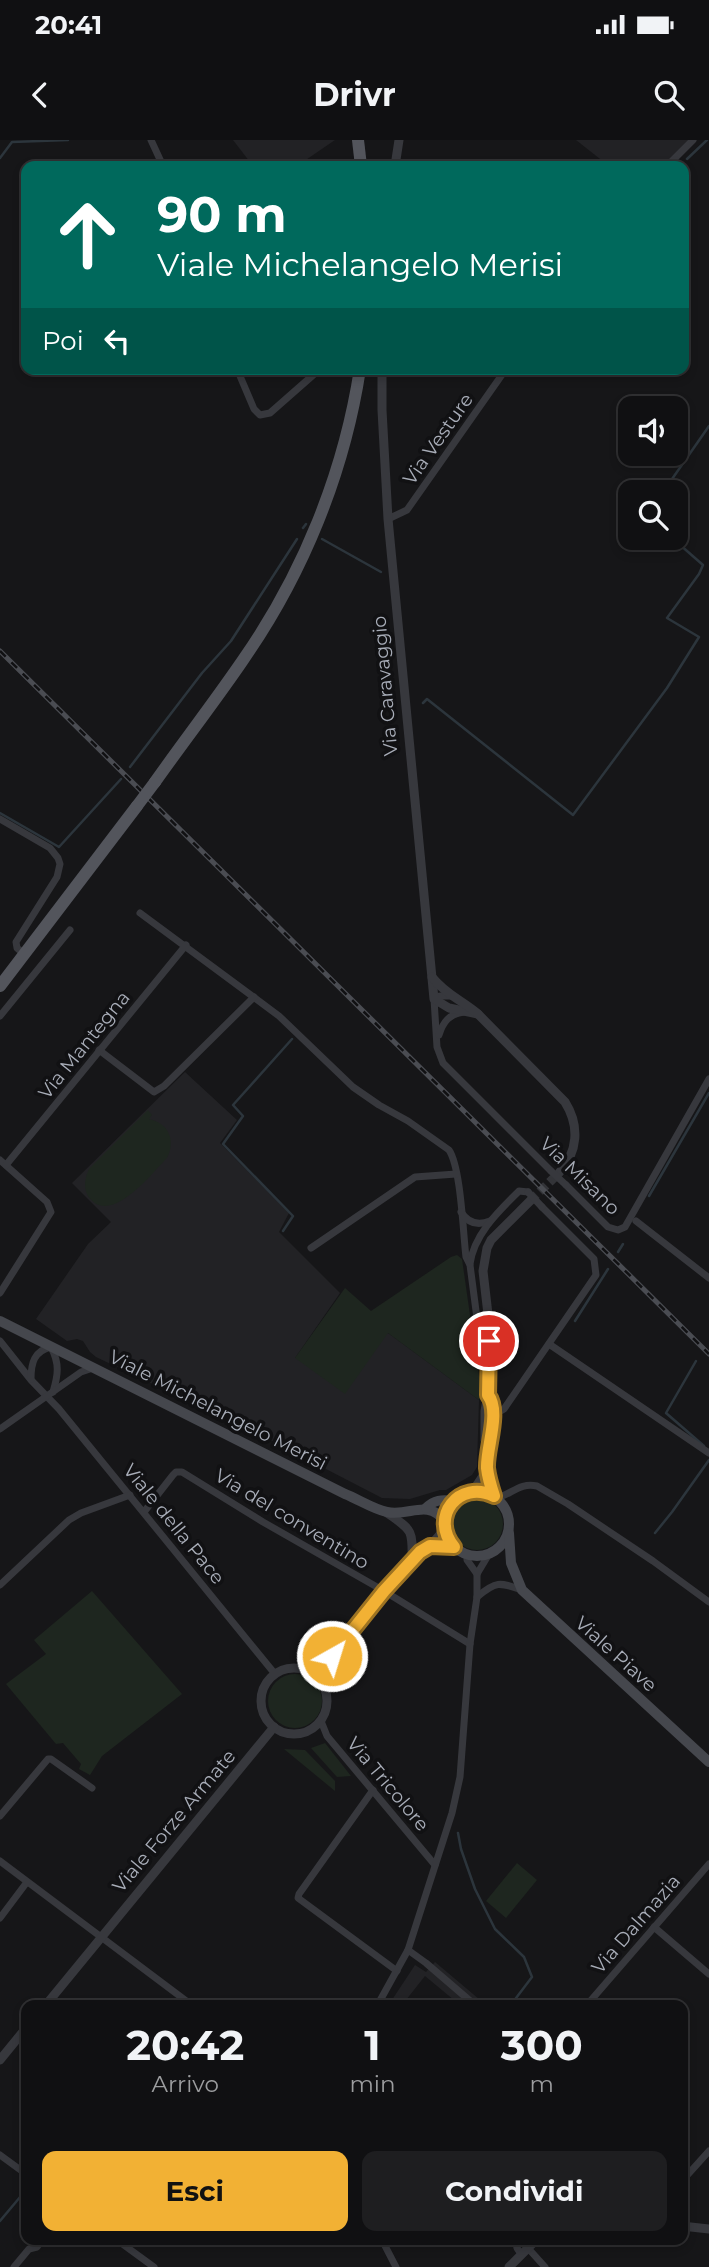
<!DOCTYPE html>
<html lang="it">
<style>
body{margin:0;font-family:Montserrat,sans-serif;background:#1e1e20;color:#f1f3f6;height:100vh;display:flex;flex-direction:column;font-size:26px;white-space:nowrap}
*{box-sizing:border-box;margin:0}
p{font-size:23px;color:#9c9d9f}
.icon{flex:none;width:38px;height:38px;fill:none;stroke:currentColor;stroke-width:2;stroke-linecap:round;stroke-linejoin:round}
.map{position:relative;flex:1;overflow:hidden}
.details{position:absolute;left:21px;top:1860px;width:667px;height:245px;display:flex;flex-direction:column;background:#101012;border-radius:14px;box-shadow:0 4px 10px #0003,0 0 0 2px #303032}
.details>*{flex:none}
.hud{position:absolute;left:21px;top:21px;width:668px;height:214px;border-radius:14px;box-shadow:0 4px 10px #0003,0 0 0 2px #303032;background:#00695c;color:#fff;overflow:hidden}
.controls{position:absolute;left:618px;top:256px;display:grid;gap:14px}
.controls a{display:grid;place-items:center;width:70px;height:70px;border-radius:14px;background:#101012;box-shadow:0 4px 10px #0003,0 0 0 2px #303032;font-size:35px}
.pin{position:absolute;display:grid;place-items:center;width:60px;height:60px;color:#fff;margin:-30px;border:4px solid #fff;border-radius:50%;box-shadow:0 2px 7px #0007}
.me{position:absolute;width:77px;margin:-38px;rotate:39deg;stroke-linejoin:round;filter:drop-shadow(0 0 5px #0008)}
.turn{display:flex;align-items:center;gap:24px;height:147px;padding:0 21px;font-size:32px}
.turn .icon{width:91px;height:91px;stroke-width:2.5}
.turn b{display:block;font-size:49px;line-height:60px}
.then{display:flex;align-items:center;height:66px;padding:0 21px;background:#0003;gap:14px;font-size:26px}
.eta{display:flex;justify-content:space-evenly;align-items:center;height:119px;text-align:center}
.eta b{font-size:42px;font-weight:700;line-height:49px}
.primary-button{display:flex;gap:14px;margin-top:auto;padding:14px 21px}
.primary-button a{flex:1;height:80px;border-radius:14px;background:#f2b134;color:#111;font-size:28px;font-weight:700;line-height:80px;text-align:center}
.primary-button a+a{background:#1e1e20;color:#f1f3f6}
.status{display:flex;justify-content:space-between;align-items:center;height:49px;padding:0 35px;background:#101012;direction:ltr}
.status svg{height:19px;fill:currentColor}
header{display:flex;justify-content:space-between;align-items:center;height:91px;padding:0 21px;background:#101012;font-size:32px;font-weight:700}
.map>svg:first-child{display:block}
.built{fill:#222225}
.green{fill:#1e261f}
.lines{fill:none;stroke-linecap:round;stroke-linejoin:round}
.stream{stroke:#2c353c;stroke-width:2.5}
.tertiary-tunnel{stroke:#333438;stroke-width:9;stroke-dasharray:9 4.5;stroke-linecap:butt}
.minor{stroke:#37383d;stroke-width:7}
.tertiary{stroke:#37383d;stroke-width:9}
.secondary{stroke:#45474d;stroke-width:10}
.primary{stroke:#53555c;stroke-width:12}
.rail-casing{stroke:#4a4c52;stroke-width:5}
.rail{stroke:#111113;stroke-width:2.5;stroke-dasharray:8;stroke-linecap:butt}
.minor-bridge{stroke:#37383d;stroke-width:7}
.primary-bridge{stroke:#53555c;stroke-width:12}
.route-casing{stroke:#9d7322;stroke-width:18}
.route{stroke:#f2b134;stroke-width:12}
.labels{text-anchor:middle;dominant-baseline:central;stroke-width:7;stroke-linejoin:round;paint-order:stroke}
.street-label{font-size:19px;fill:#a8adb8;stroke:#111113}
</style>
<div class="status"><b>20:41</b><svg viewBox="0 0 49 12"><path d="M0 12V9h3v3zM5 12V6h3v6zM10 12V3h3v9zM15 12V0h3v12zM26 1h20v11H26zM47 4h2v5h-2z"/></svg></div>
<header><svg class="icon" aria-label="back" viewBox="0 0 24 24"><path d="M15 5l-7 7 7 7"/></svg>Drivr<svg class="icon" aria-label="search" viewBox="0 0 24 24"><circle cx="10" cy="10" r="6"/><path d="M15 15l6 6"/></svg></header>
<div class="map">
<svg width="709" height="2127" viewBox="0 0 709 2127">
<rect width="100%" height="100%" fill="#161618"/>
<g class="built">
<polygon points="233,0 335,0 297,26 253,26"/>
<polygon points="576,0 690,0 663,26 609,26"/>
<polygon points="185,932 237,980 220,1003 289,1073 279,1092 340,1153 295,1218 388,1193 479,1260 477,1327 472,1335 446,1350 440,1350 410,1359 382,1358 268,1299 96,1217 90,1212 83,1201 77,1199 67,1201 36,1179 88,1104 111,1082 72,1043"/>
<polygon points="435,1822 486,1865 460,1865 425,1836 402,1865 388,1866 415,1825 426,1832"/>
</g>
<g class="green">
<path d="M148,970L152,975L149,979C169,983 176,1001 167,1018C151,1034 110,1088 88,1056C83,1047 85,1038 89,1029Z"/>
<polygon points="457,1115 462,1119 471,1182 463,1189 468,1194 473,1192 481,1250 479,1260 388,1193 345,1254 295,1218 345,1148 371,1171 451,1117"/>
<circle cx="477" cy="1384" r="26"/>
<polygon points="92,1451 182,1554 102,1616 90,1635 79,1629 81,1624 63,1603 56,1604 6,1544 46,1514 34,1500"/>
<circle cx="295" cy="1561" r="27"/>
<polygon points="325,1603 351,1636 337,1637 311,1608"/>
<polygon points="284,1609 305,1610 335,1641 335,1651"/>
<polygon points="517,1723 537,1740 506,1778 486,1761"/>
</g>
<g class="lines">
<g class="stream">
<polyline points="0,18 12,2 68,0"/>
<polyline points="687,19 707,0"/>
<polyline points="663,352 709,286"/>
<polyline points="303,388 306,384"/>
<polyline points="322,399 381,432"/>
<polyline points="423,563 427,559 573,675 667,548 699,497 667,478 699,434 703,425 671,397"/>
<polyline points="130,627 202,533 231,501 297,399"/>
<polyline points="0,673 59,707 121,639"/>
<polyline points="649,1056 709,953"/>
<polyline points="283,1091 293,1076 223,1004 243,976 233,965 292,899"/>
<polyline points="618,1112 623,1104"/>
<polyline points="575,1181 608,1129"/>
<polyline points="696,1221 666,1273 704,1306"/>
<polyline points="655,1393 672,1372 709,1320"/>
<polyline points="458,1693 461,1709 475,1749 495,1789 524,1817 532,1837 510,1866"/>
<polyline points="0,2081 26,2050"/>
</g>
<polyline class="tertiary-tunnel" points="530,1061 559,1033"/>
<g class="minor">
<polyline points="151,0 163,26"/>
<polyline points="667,26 693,0"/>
<polyline points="237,229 254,269 260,275 270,273 320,229"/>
<polyline points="388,379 407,370 506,229"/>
<polyline points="0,679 50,708 58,718 60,724 57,737 16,802 17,808 24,814"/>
<path d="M140,773L279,876L353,947L379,965L408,981L449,1010C461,1028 463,1093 466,1117L470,1125L481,1209L488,1219"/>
<polyline points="451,856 440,856 434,859 437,907 443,923 551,1031"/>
<polyline points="0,876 70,790"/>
<path d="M439,895C443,882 449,874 464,872"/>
<polyline points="99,910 154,952 164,946 254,857"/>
<polyline points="0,1020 47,1062 51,1072 0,1153"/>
<polyline points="6,1025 186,805"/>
<polyline points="566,1045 608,1087 618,1090 625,1087 709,939"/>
<path d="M461,1072C468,1083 478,1086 490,1081"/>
<polyline points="636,1081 709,1138"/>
<polyline points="311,1108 415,1037 456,1034"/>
<path d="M470,1124C474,1094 499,1071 519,1051L528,1052"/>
<polyline points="0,1201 31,1240 59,1269 275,1534"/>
<polyline points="549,1204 709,1313"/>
<path d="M31,1239C31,1223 34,1211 51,1207C60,1224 58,1235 53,1252"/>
<polyline points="492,1276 504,1269 596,1135 594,1119 542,1067"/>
<polyline points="0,1289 81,1232 93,1228"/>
<path d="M497,1358C512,1354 520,1342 537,1346L568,1364L653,1421L709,1462"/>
<polyline points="144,1372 173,1335 176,1332 182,1332 263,1382 384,1451 470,1504"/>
<polyline points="467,1414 467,1420 477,1434"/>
<polyline points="0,1445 69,1380 81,1373 130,1355"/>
<path d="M477,1457C496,1441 499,1442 522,1450"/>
<polyline points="321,1581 327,1596 435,1725"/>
<polyline points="373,1650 299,1754 298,1758 397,1831"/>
<polyline points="0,1676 48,1619 51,1619 92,1648"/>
<polyline points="0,1721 193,1866"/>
<polyline points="0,1778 27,1742"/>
<polyline points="654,1787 709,1834"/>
<polyline points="408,1810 426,1823 476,1866"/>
<polyline points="377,1866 408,1810 452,1673 460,1637 470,1504 477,1457 477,1434 489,1414"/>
<polyline points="586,1866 709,1724"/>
<polyline points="682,1921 683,1921"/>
<polyline points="0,2015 26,2034"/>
<polyline points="682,2041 709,2011"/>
<polyline points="117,2100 154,2127"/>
<polyline points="382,2100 396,2127"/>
<polyline points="515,2100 517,2108 521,2114"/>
<polyline points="527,2107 545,2127"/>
<polyline points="14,2127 29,2109 37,2107 42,2100"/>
</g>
<g class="tertiary">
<polyline points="395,26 399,0"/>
<polyline points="382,229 382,270 388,379 434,859 449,868 478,874"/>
<path d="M432,837C445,854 463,861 478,874L565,962C580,986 578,1012 559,1033"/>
<polyline points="488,1308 492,1301 491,1258"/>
<polyline points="473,1351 487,1330"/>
<polyline points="494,1356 487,1330 488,1308 485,1300 485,1271 488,1255 489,1183 483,1131 487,1108 491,1100 530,1061"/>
<path d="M386,1372C411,1390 413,1388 412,1420"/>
<polyline points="430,1406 454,1407"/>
<circle cx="294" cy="1561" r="33"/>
<polyline points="316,1537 384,1451 412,1420 430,1406 445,1389"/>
<polyline points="45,1866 274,1587"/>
<polyline points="0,1920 26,1888"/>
<polyline points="682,2086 709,2089"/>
<polyline points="509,2127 536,2100"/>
</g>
<g class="secondary">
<path d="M0,1181L345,1354C358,1359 373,1369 387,1372C410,1377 426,1358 445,1381"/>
<circle cx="477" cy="1384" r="32"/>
<path d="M426,1368C434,1360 442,1359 453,1361"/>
<polyline points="509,1393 511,1423 522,1450 709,1622"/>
</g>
<g class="primary">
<polyline points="358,0 361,26"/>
<path d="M155,642C184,601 215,561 243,520C303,434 344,333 360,229"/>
<polyline points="0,846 137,666"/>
</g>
<defs>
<polyline id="rail" points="0,511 709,1214"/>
</defs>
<use href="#rail" class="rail-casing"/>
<use href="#rail" class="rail"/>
<g class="minor-bridge">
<polyline points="551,1031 566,1045"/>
<polyline points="528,1052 542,1067"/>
</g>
<polyline class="primary-bridge" points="137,666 155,642"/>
</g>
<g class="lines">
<defs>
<path id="route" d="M332,1516L384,1451L420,1412L430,1406L454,1407C429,1377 459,1339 494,1356C491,1347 488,1337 487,1328C486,1308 501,1272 488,1255L489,1201"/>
</defs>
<use href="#route" class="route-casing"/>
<use href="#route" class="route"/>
</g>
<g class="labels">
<g class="street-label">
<text transform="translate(438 299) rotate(-55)">Via Vesture</text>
<text transform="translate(385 546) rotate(-95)">Via Caravaggio</text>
<text transform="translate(84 905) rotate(-51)">Via Mantegna</text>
<text transform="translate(580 1036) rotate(44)">Via Misano</text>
<text transform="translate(218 1270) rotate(27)">Viale Michelangelo Merisi</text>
<text transform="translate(292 1379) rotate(31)">Via del conventino</text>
<text transform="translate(174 1384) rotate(51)">Viale della Pace</text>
<text transform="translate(616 1514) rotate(42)">Viale Piave</text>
<text transform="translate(388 1644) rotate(50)">Via Tricolore</text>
<text transform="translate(174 1681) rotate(-50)">Viale Forze Armate</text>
<text transform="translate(636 1784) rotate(-49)">Via Dalmazia</text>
</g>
</g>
</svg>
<div class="controls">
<a><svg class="icon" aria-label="sound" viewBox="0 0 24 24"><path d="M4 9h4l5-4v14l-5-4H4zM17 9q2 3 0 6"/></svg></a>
<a><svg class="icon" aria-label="search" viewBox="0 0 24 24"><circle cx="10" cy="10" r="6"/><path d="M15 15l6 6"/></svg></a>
</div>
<div class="pin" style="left:489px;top:1201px;background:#d93025"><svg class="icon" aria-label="arrive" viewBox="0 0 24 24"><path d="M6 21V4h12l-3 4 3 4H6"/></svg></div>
<svg class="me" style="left:332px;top:1516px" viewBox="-20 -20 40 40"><circle r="17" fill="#f2b134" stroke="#fff" stroke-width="3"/><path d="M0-11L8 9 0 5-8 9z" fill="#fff"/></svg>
<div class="hud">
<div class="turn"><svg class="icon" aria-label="ahead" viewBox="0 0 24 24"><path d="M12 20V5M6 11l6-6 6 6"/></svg><div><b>90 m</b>Viale Michelangelo Merisi</div></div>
<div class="then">Poi<svg class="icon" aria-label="left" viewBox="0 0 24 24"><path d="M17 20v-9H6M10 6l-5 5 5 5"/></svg></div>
</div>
<section class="details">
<div class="eta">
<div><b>20:42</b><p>Arrivo</p></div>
<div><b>1</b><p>min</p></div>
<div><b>300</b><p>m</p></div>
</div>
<div class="primary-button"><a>Esci</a><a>Condividi</a></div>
</section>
</div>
